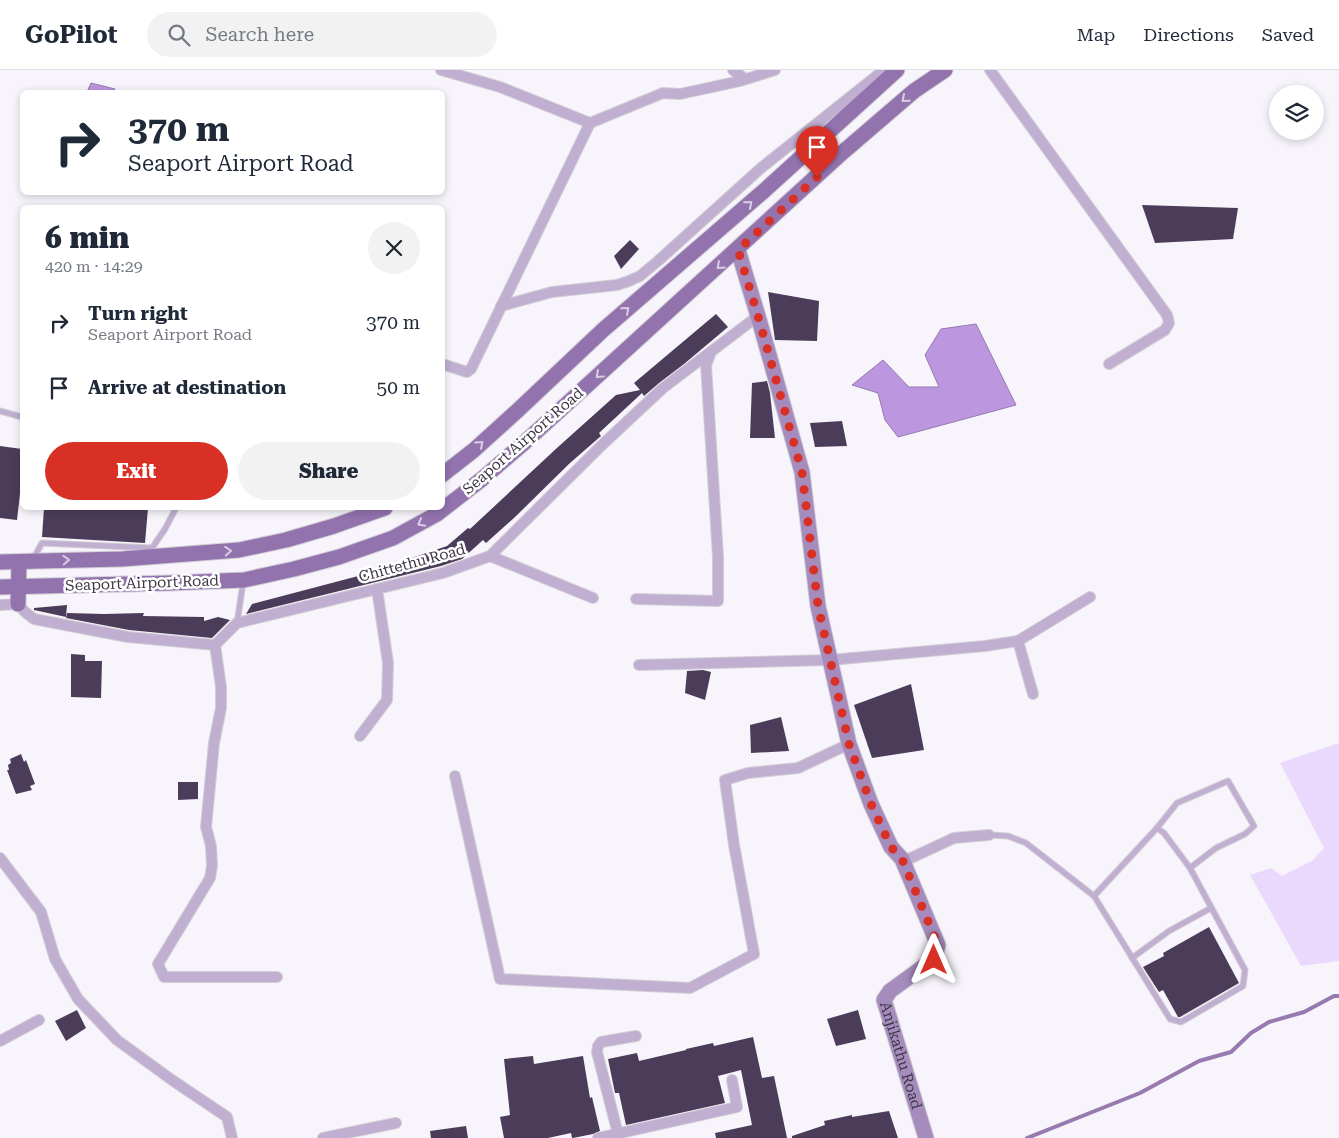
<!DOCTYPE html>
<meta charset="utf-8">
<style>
body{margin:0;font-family:"Roboto Serif",serif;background:#f2f2f3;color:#1f2937;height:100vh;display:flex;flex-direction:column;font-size:19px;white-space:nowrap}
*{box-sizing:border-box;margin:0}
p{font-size:16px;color:#747a83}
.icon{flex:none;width:28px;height:28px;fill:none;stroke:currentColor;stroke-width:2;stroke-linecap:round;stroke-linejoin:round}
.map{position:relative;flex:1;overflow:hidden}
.panel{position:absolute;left:20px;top:135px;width:425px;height:305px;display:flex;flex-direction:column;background:#fff;border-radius:8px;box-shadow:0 2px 8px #0003}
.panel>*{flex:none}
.hud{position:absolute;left:20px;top:20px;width:425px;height:105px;border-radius:8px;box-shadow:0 2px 8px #0003;background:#fff;color:#1f2937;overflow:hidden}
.fabs{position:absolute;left:1269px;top:15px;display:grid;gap:10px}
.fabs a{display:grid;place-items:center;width:55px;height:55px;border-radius:50%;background:#fff;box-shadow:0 2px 8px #0003;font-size:25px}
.pin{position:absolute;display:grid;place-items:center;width:42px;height:42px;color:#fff;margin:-51px -21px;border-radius:50% 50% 50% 0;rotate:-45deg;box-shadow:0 0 5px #0007}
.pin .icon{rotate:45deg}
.me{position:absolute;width:55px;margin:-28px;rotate:0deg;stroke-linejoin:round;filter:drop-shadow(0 0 4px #0008)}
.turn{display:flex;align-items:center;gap:18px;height:105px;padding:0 25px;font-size:22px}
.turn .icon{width:65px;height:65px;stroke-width:2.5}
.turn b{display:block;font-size:35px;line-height:42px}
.round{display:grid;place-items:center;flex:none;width:52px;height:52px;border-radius:26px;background:#f2f2f3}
.summary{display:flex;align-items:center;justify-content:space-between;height:85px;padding:0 25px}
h1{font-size:30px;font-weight:800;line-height:38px}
.primary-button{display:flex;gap:10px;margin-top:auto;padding:10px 25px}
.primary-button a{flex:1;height:58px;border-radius:30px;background:#d93025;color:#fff;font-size:20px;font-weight:800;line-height:58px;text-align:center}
.primary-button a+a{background:#f2f2f3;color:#1f2937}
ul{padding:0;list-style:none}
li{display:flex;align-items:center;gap:15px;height:65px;padding:0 25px}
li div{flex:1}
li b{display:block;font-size:19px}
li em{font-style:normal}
header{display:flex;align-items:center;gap:30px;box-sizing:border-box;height:70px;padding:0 25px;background:#fff;border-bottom:1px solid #e0e1e3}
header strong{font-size:24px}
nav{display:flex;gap:28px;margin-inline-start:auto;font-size:18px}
.search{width:350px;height:45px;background:#f2f2f3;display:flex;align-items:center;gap:12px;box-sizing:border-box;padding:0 18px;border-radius:28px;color:#747a83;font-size:19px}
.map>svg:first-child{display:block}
.green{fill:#ebd9fd}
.water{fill:#bc96df;stroke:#967ab0}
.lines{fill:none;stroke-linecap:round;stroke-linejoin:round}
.stream{stroke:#967ab0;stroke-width:4}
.building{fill:#4b3d59}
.lane-casing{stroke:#d3ced6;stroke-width:7}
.street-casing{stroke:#d3ced6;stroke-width:12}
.secondary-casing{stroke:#d3ced6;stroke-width:17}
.primary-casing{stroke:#d3ced6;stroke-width:17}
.lane{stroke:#c0afd0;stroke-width:5}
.street{stroke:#c0afd0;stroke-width:10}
.secondary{stroke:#a58cbd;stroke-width:15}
.primary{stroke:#9273ae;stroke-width:15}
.oneway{stroke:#d9cee3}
.route{stroke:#d93025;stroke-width:9;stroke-dasharray:0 16.2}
.labels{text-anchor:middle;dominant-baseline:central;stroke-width:5;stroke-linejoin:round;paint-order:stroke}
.street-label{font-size:15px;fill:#3d3744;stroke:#fff}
</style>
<header>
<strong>GoPilot</strong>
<div class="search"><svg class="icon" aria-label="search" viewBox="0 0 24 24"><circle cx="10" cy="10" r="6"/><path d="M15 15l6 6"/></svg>Search here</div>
<nav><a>Map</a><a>Directions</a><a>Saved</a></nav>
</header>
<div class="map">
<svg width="1339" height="1068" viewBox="0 0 1339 1068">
<rect width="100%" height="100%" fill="#f8f4fb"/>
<polygon class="green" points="1339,673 1339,891 1301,896 1250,805 1271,798 1282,806 1312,791 1324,778 1280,693"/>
<g class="water">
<polygon points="91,13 115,19 114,22 87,22"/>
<polygon points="976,254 1016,335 898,367 885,350 878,323 852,315 883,290 909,317 939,317 925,285 941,259"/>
</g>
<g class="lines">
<polyline class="stream" points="1027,1068 1140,1023 1199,991 1231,982 1251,963 1269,952 1304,942 1334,926 1339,926"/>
</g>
<g class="building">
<polygon points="1142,135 1238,138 1233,169 1155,173"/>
<polygon points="630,170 639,179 621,199 614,186"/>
<polygon points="768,222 819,231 817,271 775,270"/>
<polygon points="716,244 728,257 684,294 659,313 644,326 642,323 599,363 601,366 570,393 514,448 486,473 483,470 462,489 441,496 246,544 252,534 362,505 447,476 468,458 470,459 558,377 616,325 640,320 634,313"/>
<polygon points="767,311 770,323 775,368 750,368 752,313"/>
<polygon points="842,351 847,376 815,377 810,353"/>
<polygon points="0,376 22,379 22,406 17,450 0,448"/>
<polygon points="44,438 148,438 145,473 42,467"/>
<polygon points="67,535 66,547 34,540 34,538"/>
<polygon points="67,543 104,544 144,543 143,546 204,547 204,551 218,547 230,550 212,568 129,560 66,548"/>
<polygon points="71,584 85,585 85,591 102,591 101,628 71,627"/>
<polygon points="703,600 711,602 705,630 685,623 687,601"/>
<polygon points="911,614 924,680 872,688 854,635"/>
<polygon points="781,647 789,681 751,683 750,655"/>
<polygon points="21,684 24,692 26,690 35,714 30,716 32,720 16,724 7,700 9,700 8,695 11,693 10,689"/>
<polygon points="178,712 198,712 198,729 178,730"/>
<polygon points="1209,857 1239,913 1180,947 1178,947 1163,920 1159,922 1143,897 1164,886 1163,883"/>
<polygon points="77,940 86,958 66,971 55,951"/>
<polygon points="858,940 866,969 836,976 827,949"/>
<polygon points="753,967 762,1008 774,1006 787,1068 716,1068 715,1063 752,1055 741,1000 718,1006 725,1033 626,1055 619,1023 615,1023 608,989 637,983 639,991 686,980 686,979 713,973 714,976"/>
<polygon points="533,986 534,994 583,986 590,1028 592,1027 600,1061 593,1064 573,1068 572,1068 571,1063 548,1068 504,1068 500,1047 510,1045 504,989"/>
<polygon points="889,1041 898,1068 792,1068 792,1066 825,1055 824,1051 852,1045 852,1047"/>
<polygon points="466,1056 468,1068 431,1068 430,1061"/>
</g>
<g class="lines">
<defs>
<g id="lane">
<polyline points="0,341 22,347"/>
<polyline points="33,489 42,473 152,478 165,459 176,438"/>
<polyline points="237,553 243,513"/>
<polyline points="989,765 1008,766 1026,773 1094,826 1170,949 1181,952 1243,916 1245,900 1190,798 1164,763 1157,758"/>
<polyline points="1094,826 1157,758 1177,733 1228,711 1254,756 1245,764 1216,778 1190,798"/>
<polyline points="1132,888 1169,861 1211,838"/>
</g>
<g id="street">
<polyline points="441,0 500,17 590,53 663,23 680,24 740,11 775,0"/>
<polyline points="733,0 745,9"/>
<polyline points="990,0 1167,245 1169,253 1165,260 1109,294"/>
<polyline points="501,236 552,222 617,215 629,211 640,206 658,191 761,98 884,0"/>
<polyline points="442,294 467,302 471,299 590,53"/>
<polyline points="490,486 593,528"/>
<polyline points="636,529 718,531 718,487 706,295 711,282"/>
<polyline points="0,535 18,534 25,542 34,549 128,567 215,575 237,553 443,503 490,486 602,375 663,318 758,246"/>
<polyline points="1018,571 1033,624"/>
<polyline points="215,575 221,617 221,638 214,673 206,757 211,776 212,796 210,808 158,894 164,907 277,907"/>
<polyline points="639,595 830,590 985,576 1018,571 1090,527"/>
<polyline points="360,666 387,630 388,593 377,519"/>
<polyline points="455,706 500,909 690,918 754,884 734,775 725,710 748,703 798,698 849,674"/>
<polyline points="0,788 41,842 55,889 78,929 117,970 172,1010 227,1047 232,1068"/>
<polyline points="902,789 911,788 954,768 989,765"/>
<polyline points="0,971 39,950"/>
<polyline points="323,1068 396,1053"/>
<polyline points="598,1068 737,1037 732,1010"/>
<polyline points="619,1068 597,982 598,976 601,972 636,966"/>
</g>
<g id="secondary">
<path id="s1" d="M738,180L758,246L802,402L818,536L849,674L871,734L891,777L902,789L938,875L934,889L890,921L884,930L926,1068"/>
</g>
<g id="primary">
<polyline points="442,405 474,380 516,342 603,260 765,120 897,0"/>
<polyline points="0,492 122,489 239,480 286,470 334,456 385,438"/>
<polyline points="0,517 170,513 244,510 294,499 339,487 393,468 437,444 482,409 525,372 843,82 914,21 945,0"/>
<polyline points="18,534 19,492"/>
</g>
</defs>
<use href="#lane" class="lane-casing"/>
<use href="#street" class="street-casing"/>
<use href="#secondary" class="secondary-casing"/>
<use href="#primary" class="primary-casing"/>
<use href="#lane" class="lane"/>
<use href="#street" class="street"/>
<use href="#secondary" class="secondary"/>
<use href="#primary" class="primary"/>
</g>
<defs><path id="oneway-chevron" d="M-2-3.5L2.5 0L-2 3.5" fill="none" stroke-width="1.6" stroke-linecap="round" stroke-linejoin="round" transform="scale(1.25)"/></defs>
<g class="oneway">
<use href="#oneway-chevron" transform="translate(905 29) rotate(139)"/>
<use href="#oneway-chevron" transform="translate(749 134) rotate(-41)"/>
<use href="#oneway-chevron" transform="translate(720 196) rotate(138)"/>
<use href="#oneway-chevron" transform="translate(626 240) rotate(-41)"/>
<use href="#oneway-chevron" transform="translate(599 305) rotate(138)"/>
<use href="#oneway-chevron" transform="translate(480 374) rotate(-42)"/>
<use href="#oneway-chevron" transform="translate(421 453) rotate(152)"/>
<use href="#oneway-chevron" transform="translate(228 481) rotate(-4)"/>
<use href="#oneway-chevron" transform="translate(66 490) rotate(-2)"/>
</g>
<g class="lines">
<polyline class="route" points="817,107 738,180 758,246 802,402 818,536 849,674 871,734 891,777 902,789 938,875 934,890"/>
</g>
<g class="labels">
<g class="street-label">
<text transform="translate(523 371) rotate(-41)">Seaport Airport Road</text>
<text transform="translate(412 493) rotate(-15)">Chittethu Road</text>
<text transform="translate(142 513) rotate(-2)">Seaport Airport Road</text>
<text stroke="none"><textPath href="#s1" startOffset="866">Anjikathu Road</textPath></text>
</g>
</g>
</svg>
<div class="fabs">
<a><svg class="icon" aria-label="layers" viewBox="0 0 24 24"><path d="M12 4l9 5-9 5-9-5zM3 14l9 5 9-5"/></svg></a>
</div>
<div class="pin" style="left:817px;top:107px;background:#d93025"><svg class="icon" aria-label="arrive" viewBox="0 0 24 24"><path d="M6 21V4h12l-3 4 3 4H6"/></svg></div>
<svg class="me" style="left:934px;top:890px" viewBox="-20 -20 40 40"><path d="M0-17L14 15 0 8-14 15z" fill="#d93025" stroke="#fff" stroke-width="4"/></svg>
<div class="hud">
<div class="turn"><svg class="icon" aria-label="right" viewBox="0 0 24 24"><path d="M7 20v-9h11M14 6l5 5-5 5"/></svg><div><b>370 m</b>Seaport Airport Road</div></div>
</div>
<section class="panel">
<div class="summary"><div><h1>6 min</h1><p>420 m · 14:29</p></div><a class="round"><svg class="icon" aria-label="close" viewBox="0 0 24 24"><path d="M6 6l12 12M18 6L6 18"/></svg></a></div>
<ul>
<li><svg class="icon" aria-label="right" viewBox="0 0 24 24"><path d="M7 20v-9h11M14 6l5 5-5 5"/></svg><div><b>Turn right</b><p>Seaport Airport Road</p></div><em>370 m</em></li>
<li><svg class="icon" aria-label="arrive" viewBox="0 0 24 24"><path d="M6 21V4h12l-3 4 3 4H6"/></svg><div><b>Arrive at destination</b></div><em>50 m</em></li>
</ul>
<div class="primary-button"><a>Exit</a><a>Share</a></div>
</section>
</div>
